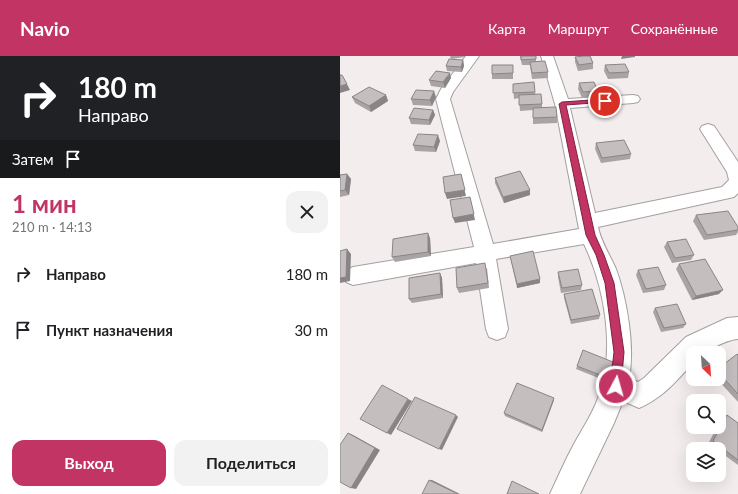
<!DOCTYPE html>
<html lang="ru">
<meta charset="utf-8">
<style>
body{margin:0;font-family:Lato,sans-serif;background:#f2f2f2;color:#202124;height:100vh;display:flex;flex-direction:column;font-size:15px;white-space:nowrap}
*{box-sizing:border-box;margin:0}
p{font-size:13px;color:#757577}
.icon{flex:none;width:22px;height:22px;fill:none;stroke:currentColor;stroke-width:2;stroke-linecap:round;stroke-linejoin:round}
.map{position:relative;flex:1;overflow:hidden}
.panel{display:flex;flex-direction:column;background:#fff;width:340px}
.panel>*{flex:none}
.banner{background:#202124;color:#fff;overflow:hidden}
.needle{width:26px;rotate:155deg}
.fabs{position:absolute;left:346px;top:290px;display:grid;gap:8px}
.fabs a{display:grid;place-items:center;width:40px;height:40px;border-radius:8px;background:#fff;box-shadow:0 4px 16px #0002;font-size:20px}
.pin{position:absolute;display:grid;place-items:center;width:34px;height:34px;color:#fff;margin:-17px;border:2px solid #fff;border-radius:50%;box-shadow:0 1px 4px #0007}
.me{position:absolute;width:44px;margin:-22px;rotate:6deg;stroke-linejoin:round;filter:drop-shadow(0 0 3px #0008)}
.turn{display:flex;align-items:center;gap:14px;height:84px;padding:0 12px;font-size:18px}
.turn .icon{width:52px;height:52px;stroke-width:2.5}
.turn b{display:block;font-size:28px;line-height:34px}
.then{display:flex;align-items:center;height:38px;padding:0 12px;background:#0003;gap:8px;font-size:15px}
.round{display:grid;place-items:center;flex:none;width:42px;height:42px;border-radius:12px;background:#f2f2f2}
.headline{display:flex;align-items:center;justify-content:space-between;height:68px;padding:0 12px}
h1{font-size:24px;font-weight:700;line-height:30px;color:#c13464}
.primary-button{display:flex;gap:8px;margin-top:auto;padding:8px 12px}
.primary-button a{flex:1;height:46px;border-radius:12px;background:#c13464;color:#fff;font-size:16px;font-weight:700;line-height:46px;text-align:center}
.primary-button a+a{background:#f2f2f2;color:#202124}
ul{padding:0;list-style:none}
li{display:flex;align-items:center;gap:12px;height:56px;padding:0 12px}
li div{flex:1}
li b{display:block;font-size:15px}
li em{font-style:normal}
header{display:flex;align-items:center;gap:24px;box-sizing:border-box;height:56px;padding:0 20px;background:#c13464;color:#fff}
header strong{font-size:19px}
nav{display:flex;gap:22px;margin-inline-start:auto;font-size:14px}
main{display:flex;flex:1;min-height:0}
.map>svg:first-child{display:block}
.lines{fill:none;stroke-linecap:round;stroke-linejoin:round}
.minor-casing{stroke:#a59fa0;stroke-width:2}
.minor{fill:#fff;fill-rule:evenodd}
.wall{fill:#a9a3a4}
.shaded-wall{fill:#898586}
.building{fill:#c4bebf;stroke:#898586}
.route{fill:#c13464;stroke:#7d2241}
</style>
<header>
<strong>Navio</strong>
<nav><a>Карта</a><a>Маршрут</a><a>Сохранённые</a></nav>
</header>
<main>
<section class="panel">
<div class="banner">
<div class="turn"><svg class="icon" aria-label="right" viewBox="0 0 24 24"><path d="M7 20v-9h11M14 6l5 5-5 5"/></svg><div><b>180 m</b>Направо</div></div>
<div class="then">Затем<svg class="icon" aria-label="arrive" viewBox="0 0 24 24"><path d="M6 21V4h12l-3 4 3 4H6"/></svg></div>
</div>
<div class="headline"><div><h1>1 мин</h1><p>210 m · 14:13</p></div><a class="round"><svg class="icon" aria-label="close" viewBox="0 0 24 24"><path d="M6 6l12 12M18 6L6 18"/></svg></a></div>
<ul>
<li><svg class="icon" aria-label="right" viewBox="0 0 24 24"><path d="M7 20v-9h11M14 6l5 5-5 5"/></svg><div><b>Направо</b></div><em>180 m</em></li>
<li><svg class="icon" aria-label="arrive" viewBox="0 0 24 24"><path d="M6 21V4h12l-3 4 3 4H6"/></svg><div><b>Пункт назначения</b></div><em>30 m</em></li>
</ul>
<div class="primary-button"><a>Выход</a><a>Поделиться</a></div>
</section>
<div class="map">
<svg width="398" height="438" viewBox="0 0 398 438">
<rect width="100%" height="100%" fill="#f4edee"/>
<g class="lines">
<defs>
<path id="minor" d="M126,0H139L113,36L110,43L153,188L239,173L215,48L201,0H213L228,43L293,39L298,40L300,43L298,46L293,47L230,52L255,157L382,131L389,124L387,116L360,73L362,70L368,68L374,70L398,106V137L394,141L258,171C261,186 270,199 276,213C287,243 295,291 289,322L298,326L304,322L346,281L387,262L398,261V283C382,284 370,297 353,297V307C335,326 324,341 299,352L283,345L274,367L240,438H210C218,421 225,404 234,388C242,373 252,359 258,342C276,295 265,232 244,188L156,203L168,273L165,281L157,284L149,281L146,273L136,207L13,229L6,226L2,220L6,214L13,211L134,191L96,43L101,33Z"/>
</defs>
<use href="#minor" class="minor-casing"/>
<use href="#minor" class="minor"/>
</g>
<g class="wall">
<polygon points="110,0 125,0 125,1 111,3"/>
<polygon points="180,0 196,0 196,6 208,16 208,22 192,23 190,9 182,9"/>
<polygon points="235,1 253,7 253,13 238,15 235,6"/>
<polygon points="123,4 124,10 122,16 107,15 106,10"/>
<polygon points="265,9 289,16 288,22 268,23 264,15"/>
<polygon points="173,14 173,23 152,23 152,18"/>
<polygon points="111,22 105,32 91,30 89,24"/>
<polygon points="239,27 258,35 258,40 242,42 238,33"/>
<polygon points="173,28 195,36 196,39 202,48 202,51 217,61 217,67 193,68 193,54 180,55 179,42 174,43"/>
<polygon points="46,39 48,45 31,56 15,47 12,41"/>
<polygon points="96,41 92,50 73,49 71,43"/>
<polygon points="93,54 95,59 90,69 71,68 69,62"/>
<polygon points="100,85 96,96 75,95 73,89"/>
<polygon points="256,87 291,98 290,103 261,107 255,93"/>
<polygon points="7,118 11,123 9,139 0,141 0,119"/>
<polygon points="155,122 190,134 190,139 164,147 155,127"/>
<polygon points="356,159 398,171 398,176 396,179 364,184 353,165"/>
<polygon points="90,182 91,200 55,206 52,201"/>
<polygon points="327,186 354,199 351,204 332,207 324,191"/>
<polygon points="170,200 200,227 177,232"/>
<polygon points="339,208 379,238 352,244 336,213"/>
<polygon points="147,212 149,232 119,237 117,232"/>
<polygon points="298,214 326,229 324,234 303,237 296,219"/>
<polygon points="218,216 242,229 241,234 221,237 218,221"/>
<polygon points="100,217 102,222 103,242 72,247 69,243"/>
<polygon points="224,238 260,259 259,263 231,268 224,242"/>
<polygon points="315,252 346,268 343,272 321,276 313,256"/>
<polygon points="243,294 268,322 266,325 236,313"/>
<polygon points="398,299 398,346 377,323 379,323 379,312"/>
<polygon points="214,344 202,376 165,360 164,357"/>
<polygon points="387,359 398,367 398,409 379,395 379,393 377,393 369,386 377,371 379,371 379,367 383,361"/>
</g>
<g class="shaded-wall">
<polygon points="282,0 295,0 295,1 281,3"/>
<polygon points="123,4 124,10 122,16 121,11"/>
<polygon points="110,17 111,22 105,32 103,26"/>
<polygon points="7,28 10,34 0,37 0,30"/>
<polygon points="94,35 96,41 92,50 90,44"/>
<polygon points="46,39 48,45 31,56 29,50"/>
<polygon points="93,54 95,59 90,69 89,64"/>
<polygon points="98,79 100,85 96,96 94,91"/>
<polygon points="7,118 11,123 9,139 5,134"/>
<polygon points="121,118 126,140 107,143 105,137"/>
<polygon points="190,134 190,139 164,147 163,141"/>
<polygon points="130,141 135,164 115,167 113,162"/>
<polygon points="88,177 90,182 91,200 88,196"/>
<polygon points="7,193 11,198 10,225 0,227 0,222"/>
<polygon points="100,217 102,222 103,242 101,238"/>
<polygon points="200,223 200,227 177,232 177,228"/>
<polygon points="383,234 379,238 352,244 356,240"/>
<polygon points="214,342 214,344 202,376 202,374"/>
<polygon points="68,343 72,345 51,379 47,377"/>
<polygon points="116,359 118,361 102,394 99,393"/>
<polygon points="8,377 13,379 40,394 16,433 11,432"/>
<polygon points="89,424 92,424 120,438 118,438"/>
</g>
<g class="building">
<polygon points="181,0 196,0 196,3 181,4"/>
<polygon points="244,0 250,0 253,7 239,9 235,1"/>
<polygon points="109,3 123,4 121,11 106,10"/>
<polygon points="205,5 208,16 192,17 190,6"/>
<polygon points="285,8 289,16 269,17 265,9"/>
<polygon points="152,9 173,9 173,17 152,18"/>
<polygon points="96,15 110,17 103,26 89,24"/>
<polygon points="0,19 2,19 7,28 0,30"/>
<polygon points="194,26 195,36 173,37 173,28"/>
<polygon points="254,26 258,35 243,36 239,27"/>
<polygon points="29,31 46,39 29,50 12,41"/>
<polygon points="76,34 94,35 90,44 71,43"/>
<polygon points="201,38 202,48 179,49 179,39"/>
<polygon points="216,51 217,61 193,62 193,52"/>
<polygon points="74,52 93,54 89,64 69,62"/>
<polygon points="78,78 98,79 94,91 73,89"/>
<polygon points="284,84 291,98 262,102 256,87"/>
<polygon points="180,115 190,134 163,141 155,122"/>
<polygon points="7,118 5,134 0,135 0,119"/>
<polygon points="121,118 125,134 105,137 103,121"/>
<polygon points="130,141 134,158 113,162 110,144"/>
<polygon points="388,155 398,171 398,174 367,179 356,159"/>
<polygon points="88,177 88,196 52,201 53,183"/>
<polygon points="346,183 354,199 335,202 327,186"/>
<polygon points="7,193 6,221 0,222 0,195"/>
<polygon points="193,195 200,223 177,228 170,200"/>
<polygon points="365,203 383,234 356,240 339,208"/>
<polygon points="145,207 148,227 117,232 116,212"/>
<polygon points="318,211 326,229 306,233 298,214"/>
<polygon points="238,213 242,229 222,232 218,216"/>
<polygon points="100,217 101,238 69,243 69,222"/>
<polygon points="252,233 260,259 231,264 224,238"/>
<polygon points="337,248 346,268 324,272 315,252"/>
<polygon points="243,294 273,306 268,322 237,310"/>
<polygon points="397,298 398,299 398,338 379,317 379,312"/>
<polygon points="177,327 214,342 202,374 164,357"/>
<polygon points="42,329 68,343 47,377 20,363"/>
<polygon points="75,341 116,359 99,393 57,373"/>
<polygon points="387,359 398,367 398,404 373,385"/>
<polygon points="8,377 35,392 11,432 0,426 0,389"/>
<polygon points="89,424 118,438 82,438"/>
<polygon points="172,425 199,438 167,438"/>
</g>
<polygon class="route" points="265,43 268,45 267,46 226,49 255,179 264,199 274,227 284,296 281,330 279,334 276,335 272,334 270,330 274,296 265,227 256,199 246,179 219,48 222,46"/>
</svg>
<div class="fabs">
<a><svg class="needle" viewBox="-14 -14 28 28"><path d="M0-13l5 13h-10z" fill="#e53935"/><path d="M0 13l5-13h-10z" fill="#757577"/></svg></a>
<a><svg class="icon" aria-label="search" viewBox="0 0 24 24"><circle cx="10" cy="10" r="6"/><path d="M15 15l6 6"/></svg></a>
<a><svg class="icon" aria-label="layers" viewBox="0 0 24 24"><path d="M12 4l9 5-9 5-9-5zM3 14l9 5 9-5"/></svg></a>
</div>
<div class="pin" style="left:265px;top:45px;background:#d93025"><svg class="icon" aria-label="arrive" viewBox="0 0 24 24"><path d="M6 21V4h12l-3 4 3 4H6"/></svg></div>
<svg class="me" style="left:276px;top:330px" viewBox="-20 -20 40 40"><circle r="17" fill="#c13464" stroke="#fff" stroke-width="3"/><path d="M0-11L8 9 0 5-8 9z" fill="#fff"/></svg>
</div>
</main>
